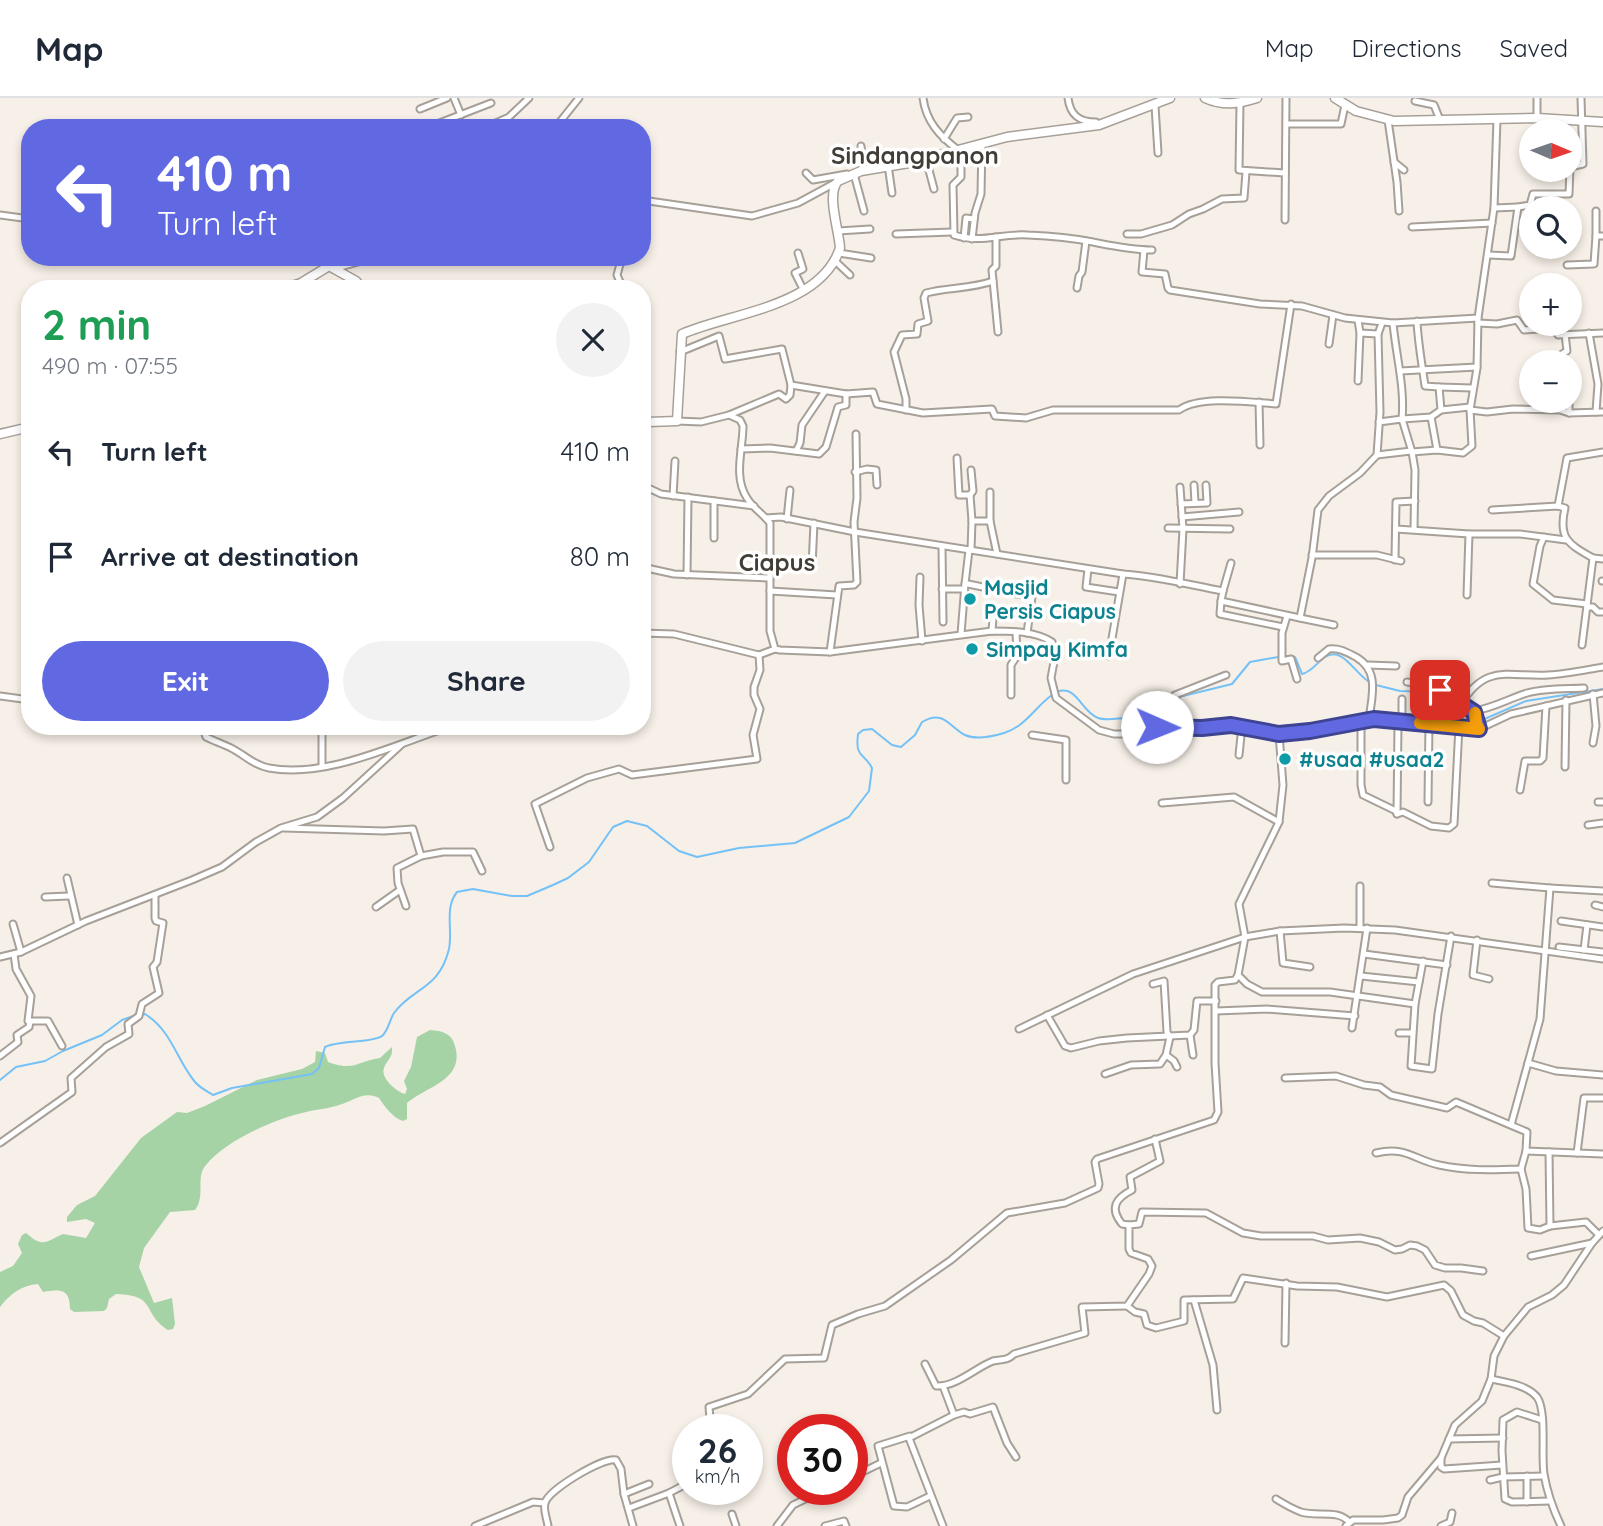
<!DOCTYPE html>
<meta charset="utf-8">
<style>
body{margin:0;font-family:Quicksand,sans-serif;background:#f2f2f3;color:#1f2937;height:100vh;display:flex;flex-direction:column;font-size:26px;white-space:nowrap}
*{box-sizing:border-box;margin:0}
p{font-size:23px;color:#747a83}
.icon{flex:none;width:38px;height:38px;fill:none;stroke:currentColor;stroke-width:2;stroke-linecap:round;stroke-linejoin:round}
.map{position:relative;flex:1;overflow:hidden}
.panel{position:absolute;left:21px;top:182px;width:630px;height:455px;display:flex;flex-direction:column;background:#fff;border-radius:28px;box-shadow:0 4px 10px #0003}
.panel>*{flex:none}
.guide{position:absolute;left:21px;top:21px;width:630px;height:147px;border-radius:28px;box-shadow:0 4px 10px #0003;background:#6069e1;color:#fff;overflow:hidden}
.needle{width:46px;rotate:92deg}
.controls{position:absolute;left:1519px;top:21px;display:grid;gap:14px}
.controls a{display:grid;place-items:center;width:63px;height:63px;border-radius:50%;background:#fff;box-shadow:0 4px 10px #0003;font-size:35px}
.speed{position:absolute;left:672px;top:1316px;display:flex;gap:14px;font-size:35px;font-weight:700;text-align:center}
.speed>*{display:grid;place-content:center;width:91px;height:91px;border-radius:50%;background:#fff;box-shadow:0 4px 10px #0003;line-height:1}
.speed small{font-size:18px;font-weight:400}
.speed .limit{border:10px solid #d22;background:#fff;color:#111}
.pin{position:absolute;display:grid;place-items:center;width:60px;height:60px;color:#fff;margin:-30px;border-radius:14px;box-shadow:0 4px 10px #0006}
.me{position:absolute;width:77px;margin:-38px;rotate:91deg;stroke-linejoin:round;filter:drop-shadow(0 0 5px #0008)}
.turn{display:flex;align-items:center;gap:24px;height:147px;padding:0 21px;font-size:32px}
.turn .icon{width:91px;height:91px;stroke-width:2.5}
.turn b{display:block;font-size:49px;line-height:60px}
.round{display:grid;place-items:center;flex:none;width:74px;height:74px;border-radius:37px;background:#f2f2f3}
.head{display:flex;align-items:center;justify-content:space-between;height:119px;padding:0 21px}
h1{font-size:42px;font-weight:700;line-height:52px;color:#1e9e55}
.primary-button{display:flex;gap:14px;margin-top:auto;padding:14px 21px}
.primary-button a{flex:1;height:80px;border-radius:42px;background:#6069e1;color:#fff;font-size:28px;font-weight:700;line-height:80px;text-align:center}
.primary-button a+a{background:#f2f2f3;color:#1f2937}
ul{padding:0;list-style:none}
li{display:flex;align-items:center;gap:21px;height:105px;padding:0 21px}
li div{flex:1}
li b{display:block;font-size:26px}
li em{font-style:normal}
header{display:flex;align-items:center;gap:42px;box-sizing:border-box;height:98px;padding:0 35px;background:#fff;border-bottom:2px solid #e0e1e3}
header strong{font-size:33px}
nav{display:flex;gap:38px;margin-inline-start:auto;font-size:24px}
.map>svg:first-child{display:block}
.green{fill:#a5d3a5}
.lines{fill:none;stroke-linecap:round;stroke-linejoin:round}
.stream{stroke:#74c1f7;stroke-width:2}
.street-casing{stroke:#a7a099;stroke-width:9}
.secondary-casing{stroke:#a7a099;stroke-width:11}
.street{stroke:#fff;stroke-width:5}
.secondary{stroke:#fff;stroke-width:8}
.route-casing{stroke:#3e4492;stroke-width:18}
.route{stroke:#6069e1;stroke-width:12}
.slow{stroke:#f59e0b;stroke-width:12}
.culture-dot{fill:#0f9aa8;stroke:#fefefe;stroke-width:2.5}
.labels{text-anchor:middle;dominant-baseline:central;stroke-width:7;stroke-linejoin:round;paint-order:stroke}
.culture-label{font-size:21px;font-weight:bold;fill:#0d838f;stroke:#fefefe;text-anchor:start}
.quarter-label{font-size:24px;font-weight:bold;fill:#433d37;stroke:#fefefe}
</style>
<header>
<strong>Map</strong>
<nav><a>Map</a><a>Directions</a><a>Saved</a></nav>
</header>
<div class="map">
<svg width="1603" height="1428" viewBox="0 0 1603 1428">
<rect width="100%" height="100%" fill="#f7f0e8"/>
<path class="green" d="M430,932C442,933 452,935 455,948C465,982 427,988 407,1005V1021L403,1023C393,1020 385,1009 379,1000C365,992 353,1003 339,1007C328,1011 317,1011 306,1014C275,1021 226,1042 206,1067C195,1079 206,1097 195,1112L170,1114L144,1150L139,1169L154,1205L172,1200L175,1226L173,1231L168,1232C141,1215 158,1197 116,1196L109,1201L107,1210L104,1213L74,1214L70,1211C70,1191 61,1191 43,1194L38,1186C22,1187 10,1196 0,1209V1174L13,1168L22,1155L18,1146L22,1137L26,1135C44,1151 46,1143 63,1136L86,1140L95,1125L86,1121L67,1124V1119L77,1107L95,1098L141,1040L177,1014L187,1015L205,1008L257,982L302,971L315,964L316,953L325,955L328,964C355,974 357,963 380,960L392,949C393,961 387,961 384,970C380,980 397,994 405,996L407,991L404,983L411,969L417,939Z"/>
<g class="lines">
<g class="stream">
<path d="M1284,558L1295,559L1302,576C1313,573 1316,565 1325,559C1343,547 1356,578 1371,585"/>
<polyline points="1376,587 1400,593 1439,594"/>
<path d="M1057,594C1077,586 1081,614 1098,620C1106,623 1119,620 1127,620L1139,610L1149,605L1173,600"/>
<polyline points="1444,597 1465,611 1473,621 1480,623 1526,603 1603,591"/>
<polyline points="1179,599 1232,586 1250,564 1278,559"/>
<path d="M142,917L145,916C172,933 176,961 195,984C200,990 207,993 213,997L232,990L312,976L319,970L325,949C340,942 373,945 382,938C388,933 390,921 394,915C413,889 439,892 449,851C453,832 444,810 457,794L473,791L512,798H527L553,787L568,780L589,764L613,729L627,723L647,728L679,753L697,759L739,750L795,745L849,719L869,693L872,670C864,654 855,661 858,636L863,632L872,631L892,647L901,649L915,637L922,624C944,611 949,629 965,637C976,642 994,638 1004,635C1026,628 1034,610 1052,597"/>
<polyline points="0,982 16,969 45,963 63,953 102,937 122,922 136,917"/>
</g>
<defs>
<g id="street">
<polyline points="454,0 461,17"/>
<path d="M923,0C926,24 940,38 958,52"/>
<path d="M1068,0C1070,17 1079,24 1096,24"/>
<polyline points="1415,3 1434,7 1440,22"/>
<polyline points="1240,5 1239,72 1285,75"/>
<polyline points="1155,8 1158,55"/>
<polyline points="420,11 447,0"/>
<polyline points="1537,20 1537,0"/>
<polyline points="1388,22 1397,84 1399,113"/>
<polyline points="1287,26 1341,26 1345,7"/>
<polyline points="429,29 491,5"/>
<polyline points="484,30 509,19 529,0"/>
<polyline points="555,30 579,0"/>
<polyline points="944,41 957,20 968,19"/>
<polyline points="861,48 862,57 867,64 888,63 897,66"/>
<path d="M961,51V79L953,87L954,137C982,146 1001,135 1028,137C1050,138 1072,140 1093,144C1113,148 1131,152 1152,152"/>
<polyline points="926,61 934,91"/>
<polyline points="1394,64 1404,72"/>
<polyline points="888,67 892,95"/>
<polyline points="806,75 813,82 847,76"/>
<polyline points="854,76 864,113"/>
<polyline points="642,102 752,118 798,105 835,85"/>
<polyline points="1494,110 1518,109"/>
<polyline points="1596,113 1596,138 1603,138"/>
<polyline points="0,117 30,121"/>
<polyline points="1285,122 1286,0"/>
<polyline points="1412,129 1492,125"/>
<polyline points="838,133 870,131"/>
<polyline points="896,136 952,134"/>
<polyline points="1127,136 1141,136 1172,127 1189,116 1203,111 1222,101 1244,100 1246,74"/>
<polyline points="996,139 996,168 992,172 998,234"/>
<polyline points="964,140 966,120 974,121"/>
<polyline points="972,141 975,115 981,96 982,45"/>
<polyline points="1144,152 1142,174 1165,176 1168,190 1170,192 1260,206 1302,208 1345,220 1393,225"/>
<polyline points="798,155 803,171 795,175 804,193"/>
<polyline points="839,155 871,160"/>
<polyline points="1489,157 1511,158 1518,109 1530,107 1533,96 1569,96 1570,69 1583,66 1581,0"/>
<polyline points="320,159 329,168"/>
<polyline points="622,159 617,177 623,191"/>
<polyline points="834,162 850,177"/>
<polyline points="1567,167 1594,166 1596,138"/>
<polyline points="333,171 376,159"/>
<polyline points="1077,190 1079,178 1082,174 1086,143"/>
<path d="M1417,223C1418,245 1422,266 1425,288L1439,289L1441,312L1431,319L1402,321C1405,289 1396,258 1393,225L1478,220L1494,110L1497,21"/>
<polyline points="1478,225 1497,226 1517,222 1524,232 1554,230 1558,237 1603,235"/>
<polyline points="1360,235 1378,236 1382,225"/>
<polyline points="1589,235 1598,286 1596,314"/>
<polyline points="1329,246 1333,217"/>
<path d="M680,254L719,238L725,261L782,251L791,287L846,296L873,294L877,306L923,315L992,311L995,318L1026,320L1053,312H1179C1199,297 1250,304 1276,306L1291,206"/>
<polyline points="1562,264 1562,256 1567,253 1565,236"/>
<polyline points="1570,270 1570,292"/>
<polyline points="1400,273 1477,269"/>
<polyline points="1358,283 1360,235 1358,222"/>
<polyline points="1439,289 1472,290"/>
<polyline points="1259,304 1260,347"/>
<path d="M906,312V301L894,254L902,237L917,236L918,226L928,223L924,200L926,195C948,189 971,191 993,183"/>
<polyline points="1441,312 1470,309"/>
<polyline points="1470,312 1487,314 1513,311 1560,312 1569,315 1569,303"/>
<polyline points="1569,315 1603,314"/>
<polyline points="729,317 779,296 786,301 790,297 791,287"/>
<polyline points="1431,319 1437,352"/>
<path d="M677,323L701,324L729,317L740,322L743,328C743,351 733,379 747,400C753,410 763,416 770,425V533L775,551L780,552L830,554L992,533C1011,533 1036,533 1052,544L1056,553L1051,580L1056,600L1099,632L1114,636H1127L1152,628L1202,630L1231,627L1279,636L1310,633L1374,621L1479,631L1511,616L1603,595"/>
<polyline points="1379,324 1402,321 1412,354 1437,352 1463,355 1472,348 1470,312 1477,270 1478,220"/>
<polyline points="741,351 770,350 819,356 826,349 838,309 846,307 846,296"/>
<polyline points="796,353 800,345 802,327 825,293"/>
<polyline points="1412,354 1415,372 1414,431"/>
<polyline points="1377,357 1411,353"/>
<polyline points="957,360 959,397 970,397 972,423"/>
<polyline points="855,374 867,371 876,372 877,387"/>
<polyline points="642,387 661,396 754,408"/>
<polyline points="1194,387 1195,405"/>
<polyline points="970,397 973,393 971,372"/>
<polyline points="673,398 675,363"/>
<polyline points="1181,406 1207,405 1206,387"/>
<polyline points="1558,408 1567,360 1603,354"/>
<path d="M1492,412L1558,408L1565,410C1558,440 1568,446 1593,460"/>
<polyline points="1182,419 1239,414"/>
<path d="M766,420L781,419L855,434L1123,476C1156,478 1190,487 1223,493L1221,503L1300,520L1312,460L1318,412L1329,398L1360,375L1377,357L1380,314L1378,236"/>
<polyline points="787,421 790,392"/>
<polyline points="990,423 997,456"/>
<polyline points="1168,430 1230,431"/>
<polyline points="1396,431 1469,436 1520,436 1566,442"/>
<polyline points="1544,439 1540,448 1533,486 1553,502 1587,506"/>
<polyline points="714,440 714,403"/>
<polyline points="942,448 943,524"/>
<polyline points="971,452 972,423 990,423 990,394"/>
<polyline points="1312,457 1377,457 1401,463"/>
<polyline points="1395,462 1396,404 1415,403"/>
<polyline points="812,468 814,425"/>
<polyline points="642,469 674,476 770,480"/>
<polyline points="1088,471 1086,489 1119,494"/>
<polyline points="687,477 688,399"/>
<polyline points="920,479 919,507 922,543"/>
<polyline points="1602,483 1603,483"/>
<polyline points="965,486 969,452"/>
<polyline points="1180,486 1183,431 1180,389"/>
<polyline points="942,491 964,491"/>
<polyline points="770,493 837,497"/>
<polyline points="1223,493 1231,465"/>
<polyline points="1467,497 1469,436"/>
<polyline points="1221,503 1220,516 1283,529"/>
<polyline points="1587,509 1593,509 1598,514 1603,514"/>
<polyline points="1287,518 1282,535 1282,563 1291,561 1297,581"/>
<polyline points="1300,520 1334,527"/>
<polyline points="992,533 993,520"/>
<polyline points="642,535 674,536 759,557 775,551"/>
<polyline points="961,536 965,486 968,486 1032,499 1027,535"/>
<polyline points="1582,547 1593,460 1603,461"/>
<polyline points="830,554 839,488 854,487 857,484 854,424 857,400 856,336"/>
<polyline points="1109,558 1123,476"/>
<path d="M1318,560L1329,551C1340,550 1346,554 1356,559C1380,573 1372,598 1369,621"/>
<polyline points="1368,567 1396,568"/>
<path d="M1407,584C1431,586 1461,598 1476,617V627L1479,631"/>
<polyline points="1011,597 1011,567 1017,558 1016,534"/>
<polyline points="0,598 30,602"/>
<path d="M1461,606C1486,565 1508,579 1548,577C1566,576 1585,572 1603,569"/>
<path d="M1474,613C1493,610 1508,601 1527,595C1545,590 1565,591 1584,590"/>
<polyline points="1361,624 1361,687 1363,697 1396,713 1397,716 1403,714 1431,728 1449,730 1454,726 1459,628"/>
<polyline points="1402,625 1402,601"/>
<path d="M202,628L206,639C214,643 223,646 231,650C245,657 253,667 269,670C327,681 398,645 452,628"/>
<polyline points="322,628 322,668"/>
<polyline points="1146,629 1148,648"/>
<polyline points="1183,630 1175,597 1226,577"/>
<polyline points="1032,637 1066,642 1066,682"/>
<polyline points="1593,645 1596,628 1593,596"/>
<polyline points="1239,657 1242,628"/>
<polyline points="1565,669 1566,602"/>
<polyline points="1520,692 1525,663 1540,663 1543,660 1546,608"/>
<polyline points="1428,704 1429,625"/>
<polyline points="1598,704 1603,704"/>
<polyline points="1162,705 1234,699 1279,724"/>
<polyline points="1397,716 1398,625"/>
<polyline points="1588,727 1603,725"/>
<polyline points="284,730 384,733 413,731 421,758 443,754 473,754 482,773"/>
<polyline points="550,749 535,706 587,680 619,671 632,677 757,661 753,637 760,611 754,597 754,589 760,572 759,557"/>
<polyline points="67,780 78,827"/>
<polyline points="1492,785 1550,790"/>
<polyline points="45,799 69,798"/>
<polyline points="1595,807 1603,809"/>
<polyline points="406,808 398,785 397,770 421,758"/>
<polyline points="376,809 400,792"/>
<polyline points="1561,823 1603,829"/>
<polyline points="13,826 21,854"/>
<polyline points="1360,830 1360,788"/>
<polyline points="1280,833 1283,865 1310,869"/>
<polyline points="1477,842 1473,877 1489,881"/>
<polyline points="1559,849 1603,854"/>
<polyline points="1584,852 1587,827"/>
<polyline points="14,856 16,871 31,898 28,923 48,923 62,948"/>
<polyline points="1364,856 1447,867"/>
<polyline points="0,859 21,854 86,823 192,782 222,769 256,744 281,730 317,719 343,700 401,647"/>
<polyline points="1423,863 1415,906 1411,968 1432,971 1438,916 1451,838"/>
<polyline points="1238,877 1247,886 1262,894 1330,894 1415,906"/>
<polyline points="1361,878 1419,884"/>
<polyline points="1216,913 1267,911 1355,918"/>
<polyline points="1047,917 1065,948 1071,950 1099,943 1127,940 1190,937 1194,932 1197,903 1216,903"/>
<polyline points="1352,930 1367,830"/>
<polyline points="1019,931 1133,876 1245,839 1280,833 1344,830 1395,832 1603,861"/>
<polyline points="1399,935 1412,935"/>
<polyline points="1190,937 1193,957"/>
<polyline points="1166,957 1174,963 1177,969"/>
<polyline points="0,958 18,944 17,937 29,929 30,924"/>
<polyline points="1528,965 1556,973 1603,977"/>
<polyline points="1105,976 1131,967 1160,966 1166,957 1170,939 1167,934 1164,883 1153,886"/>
<polyline points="1285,980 1336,978 1364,987 1380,989 1391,997 1447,1010 1456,1004 1527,1034 1526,1053 1603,1056"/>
<polyline points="1511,1027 1540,921 1550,790 1603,793"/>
<polyline points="0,1045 72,994 71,980 106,949 129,936 128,926 139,918 142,906 159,895 153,869 157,864 163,825 156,823 155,820 155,798"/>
<polyline points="1549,1054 1550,1128 1586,1124 1599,1137"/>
<path d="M1376,1055C1406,1048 1412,1061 1439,1067C1466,1073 1494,1072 1521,1071L1526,1053"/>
<polyline points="1577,1055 1584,1000 1603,1000"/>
<polyline points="1521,1071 1526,1091 1528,1130 1540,1132 1550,1128"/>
<path d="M1129,1127L1122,1126C1109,1110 1116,1100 1132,1092L1130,1079L1160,1063L1155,1041"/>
<polyline points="1531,1158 1592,1145"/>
<polyline points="1194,1202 1213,1267 1217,1312"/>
<polyline points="1127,1208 1135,1214 1144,1216 1147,1227 1156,1230 1184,1223 1184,1202 1233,1201 1243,1180 1297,1188 1337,1189 1387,1199 1444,1187 1451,1193 1463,1217 1474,1223 1483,1225 1504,1238"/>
<polyline points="1285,1245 1286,1185"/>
<path d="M925,1266L936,1288C956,1289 975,1270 993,1263C1002,1261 1007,1263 1014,1256L1085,1235L1082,1209L1127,1208L1149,1176L1152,1168L1148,1161L1131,1155L1129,1151V1127L1139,1126L1142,1114L1206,1115L1243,1135L1261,1138H1313L1328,1142L1360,1140L1379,1144L1395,1152L1402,1151L1410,1147L1417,1148L1425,1152L1435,1167L1445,1170H1461L1483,1173"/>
<path d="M1491,1281C1506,1284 1527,1287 1537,1299C1547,1313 1541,1357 1544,1376C1547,1394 1553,1411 1561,1428"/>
<polyline points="954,1317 964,1314 970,1316 993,1309 1007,1345 1016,1359"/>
<polyline points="1542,1322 1517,1314 1503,1322 1502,1353 1505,1401 1512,1404 1550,1403"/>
<polyline points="711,1332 709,1309 748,1296 785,1261 824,1260 832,1227 858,1216 885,1208 951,1162 1007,1115 1065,1105 1098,1090 1099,1086 1095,1064 1097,1061 1214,1022 1218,1014 1215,965 1215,887 1218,884 1235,882 1238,877 1245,839 1239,806 1279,724 1283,687 1279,636"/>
<polyline points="910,1338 878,1348 894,1408 907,1409 930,1398"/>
<polyline points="1449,1341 1503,1340"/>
<polyline points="1441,1360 1441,1369 1444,1371 1502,1367"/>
<polyline points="852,1379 881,1365"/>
<polyline points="1490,1382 1503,1379 1544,1378"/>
<polyline points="669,1395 688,1385"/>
<path d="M1276,1401C1284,1406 1293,1411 1301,1414C1317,1419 1338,1411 1349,1424"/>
<polyline points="1527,1404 1527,1378"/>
<polyline points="629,1410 669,1395 680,1428"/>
<polyline points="732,1416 736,1428"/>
<polyline points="475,1428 533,1404 545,1405"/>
<path d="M548,1428C547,1421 543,1412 545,1405C548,1392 603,1359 616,1362L621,1371L624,1396"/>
<polyline points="633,1428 624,1396 649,1386"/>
<polyline points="777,1428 793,1407 826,1391"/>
<polyline points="825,1428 844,1423 846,1428"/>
<polyline points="943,1428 909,1340 954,1317 943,1288"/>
<polyline points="1346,1428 1353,1422 1383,1422 1398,1420 1402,1417 1408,1399 1441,1360 1455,1327 1482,1303 1491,1281 1494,1258 1504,1238 1528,1209 1552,1197 1564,1187 1592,1145 1603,1133"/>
<polyline points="1441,1428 1450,1424 1452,1415"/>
</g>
<g id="secondary">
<path d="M1205,0C1223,8 1238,6 1257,0"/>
<polyline points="1335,0 1356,13 1394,23 1537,20 1603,24"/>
<polyline points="283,191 301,185 329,168 356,183 362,191"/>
<path d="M642,319L648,324L677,323L682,236C730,215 821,209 840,150C839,132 826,96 838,83L861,73L909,65L1007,39L1099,27L1170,0"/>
<polyline points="0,336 30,329"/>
</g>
</defs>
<use href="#street" class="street-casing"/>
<use href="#secondary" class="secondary-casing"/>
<use href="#street" class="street"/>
<use href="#secondary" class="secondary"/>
</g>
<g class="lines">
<defs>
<polyline id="route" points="1157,629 1202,630 1231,627 1279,636 1310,633 1374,621 1479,631 1474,614 1440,592"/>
</defs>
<use href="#route" class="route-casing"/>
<use href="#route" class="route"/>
<polyline class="slow" points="1420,625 1479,631 1476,626 1475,615"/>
</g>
<g class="culture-dot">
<circle cx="970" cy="501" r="7"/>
<circle cx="972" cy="551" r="7"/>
<circle cx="1285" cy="661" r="7"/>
</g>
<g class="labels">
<g class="culture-label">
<text x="984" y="489">Masjid<tspan x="984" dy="24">Persis Ciapus</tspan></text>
<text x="986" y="551">Simpay Kimfa</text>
<text x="1299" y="661">#usaa #usaa2</text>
</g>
<g class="quarter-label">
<text x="915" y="57">Sindangpanon</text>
<text x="777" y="464">Ciapus</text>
</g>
</g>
</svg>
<div class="controls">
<a><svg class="needle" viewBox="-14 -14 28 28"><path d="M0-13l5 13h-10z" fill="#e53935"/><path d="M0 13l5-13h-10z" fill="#747a83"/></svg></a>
<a><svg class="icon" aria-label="search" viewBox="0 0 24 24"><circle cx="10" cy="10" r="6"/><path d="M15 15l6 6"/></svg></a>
<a>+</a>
<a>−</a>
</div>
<div class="speed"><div>26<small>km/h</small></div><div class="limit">30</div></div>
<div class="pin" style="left:1440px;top:592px;background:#d93025"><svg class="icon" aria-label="arrive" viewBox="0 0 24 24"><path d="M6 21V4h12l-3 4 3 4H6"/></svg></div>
<svg class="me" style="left:1157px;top:629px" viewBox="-20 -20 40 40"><circle r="19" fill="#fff"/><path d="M0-13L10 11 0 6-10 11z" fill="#6069e1"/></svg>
<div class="guide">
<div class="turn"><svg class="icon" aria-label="left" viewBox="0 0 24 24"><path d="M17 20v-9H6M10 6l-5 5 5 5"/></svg><div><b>410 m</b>Turn left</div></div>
</div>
<section class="panel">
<div class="head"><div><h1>2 min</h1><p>490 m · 07:55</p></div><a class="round"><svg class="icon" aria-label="close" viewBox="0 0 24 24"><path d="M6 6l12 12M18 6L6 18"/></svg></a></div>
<ul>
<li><svg class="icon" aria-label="left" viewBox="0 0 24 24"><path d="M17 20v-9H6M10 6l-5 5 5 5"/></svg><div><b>Turn left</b></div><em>410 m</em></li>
<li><svg class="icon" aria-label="arrive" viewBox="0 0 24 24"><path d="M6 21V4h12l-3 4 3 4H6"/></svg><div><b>Arrive at destination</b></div><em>80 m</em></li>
</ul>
<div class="primary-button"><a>Exit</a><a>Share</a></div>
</section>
</div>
